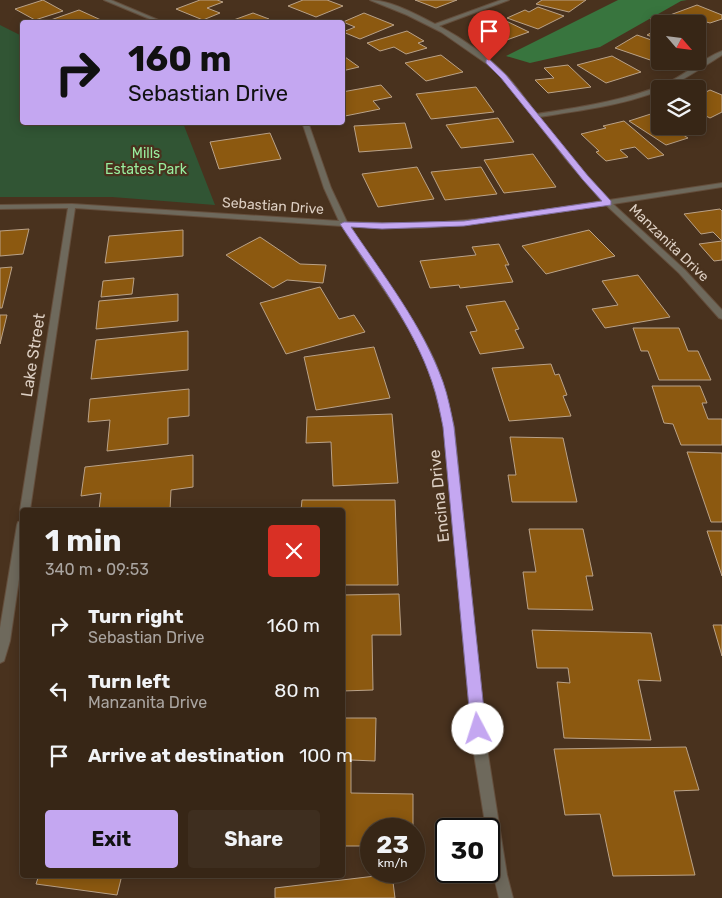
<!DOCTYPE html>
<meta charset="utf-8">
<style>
body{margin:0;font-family:Rubik,sans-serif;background:#3e2e1f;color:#f1f3f6;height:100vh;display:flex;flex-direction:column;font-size:19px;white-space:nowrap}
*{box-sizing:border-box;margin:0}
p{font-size:16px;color:#aaa5a1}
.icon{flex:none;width:28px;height:28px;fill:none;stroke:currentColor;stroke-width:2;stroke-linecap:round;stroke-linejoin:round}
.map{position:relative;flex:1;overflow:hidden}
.drawer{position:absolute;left:20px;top:508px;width:325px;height:370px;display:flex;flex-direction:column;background:#372616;border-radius:5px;box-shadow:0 2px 12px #0003,0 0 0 1px #514335}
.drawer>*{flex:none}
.top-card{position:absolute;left:20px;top:20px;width:325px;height:105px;border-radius:5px;box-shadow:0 2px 12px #0003,0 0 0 1px #514335;background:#c4a7f1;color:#111;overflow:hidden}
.needle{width:32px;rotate:118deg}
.tools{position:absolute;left:651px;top:15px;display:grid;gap:10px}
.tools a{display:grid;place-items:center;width:55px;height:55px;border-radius:5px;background:#372616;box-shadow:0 2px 12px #0003,0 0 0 1px #514335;font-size:25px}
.speed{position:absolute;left:360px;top:818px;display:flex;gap:10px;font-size:25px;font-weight:700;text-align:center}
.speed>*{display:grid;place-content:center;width:65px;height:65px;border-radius:50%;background:#372616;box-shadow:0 2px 12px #0003,0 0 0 1px #514335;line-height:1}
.speed small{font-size:12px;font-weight:400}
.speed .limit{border:2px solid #111;border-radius:8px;background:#fff;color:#111}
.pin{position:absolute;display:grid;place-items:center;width:42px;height:42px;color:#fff;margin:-51px -21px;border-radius:50% 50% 50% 0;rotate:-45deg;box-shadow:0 0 5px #0007}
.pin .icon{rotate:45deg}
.me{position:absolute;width:55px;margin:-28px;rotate:355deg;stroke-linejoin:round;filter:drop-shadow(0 0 4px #0008)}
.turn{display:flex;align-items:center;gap:18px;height:105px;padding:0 25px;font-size:22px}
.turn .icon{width:65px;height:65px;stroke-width:2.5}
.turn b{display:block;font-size:35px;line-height:42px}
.round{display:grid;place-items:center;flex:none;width:52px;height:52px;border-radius:5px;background:#3e2e1f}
.summary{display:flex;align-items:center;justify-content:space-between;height:85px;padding:0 25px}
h1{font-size:30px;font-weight:700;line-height:38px}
.cta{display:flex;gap:10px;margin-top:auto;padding:10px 25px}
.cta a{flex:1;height:58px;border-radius:5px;background:#c4a7f1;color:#111;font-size:20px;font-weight:700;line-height:58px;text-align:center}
.cta a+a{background:#3e2e1f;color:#f1f3f6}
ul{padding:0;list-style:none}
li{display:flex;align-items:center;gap:15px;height:65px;padding:0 25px}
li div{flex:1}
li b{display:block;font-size:19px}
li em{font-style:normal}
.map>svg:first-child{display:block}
.green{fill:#315534}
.forest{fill:#38753e}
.building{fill:#8c5910;stroke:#baa288}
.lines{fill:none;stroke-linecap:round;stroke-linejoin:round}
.street-casing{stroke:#644e3c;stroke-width:2}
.street{fill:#6e695c;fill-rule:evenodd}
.route{fill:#c4a7f1;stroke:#7f6d9d}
.labels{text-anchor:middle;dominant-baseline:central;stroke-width:4.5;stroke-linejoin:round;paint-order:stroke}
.far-park-label{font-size:14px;fill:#98ed9e;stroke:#49321e}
.far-street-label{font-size:14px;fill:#ddcfc3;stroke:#49321e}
.street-label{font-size:16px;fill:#ddcfc3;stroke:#49321e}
</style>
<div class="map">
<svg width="722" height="898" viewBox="0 0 722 898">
<rect width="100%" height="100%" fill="#49321e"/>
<polygon class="green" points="0,25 22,36 22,122 183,123 215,205 112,197 0,197"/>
<polygon class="forest" points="618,0 687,0 681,1 600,47 530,63 506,56"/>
<g class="building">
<polygon points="43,0 63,11 35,20 15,9"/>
<polygon points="200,0 217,0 223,2 207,8 220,13 203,20 176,9"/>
<polygon points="303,0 327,0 343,6 316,17 288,6"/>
<polygon points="415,0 457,0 436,8"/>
<polygon points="542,0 586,0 569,12 536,4"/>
<polygon points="697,5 722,15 722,19 710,23 703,21 691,24 670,15"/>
<polygon points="538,7 564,16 538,29 507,18 525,10 529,12"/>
<polygon points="79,10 101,20 95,22 45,22"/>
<polygon points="253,13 269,19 260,22 228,22"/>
<polygon points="364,13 394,25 360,39 343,32 355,27 343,22"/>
<polygon points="657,15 683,24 665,24 650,19"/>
<polygon points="504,20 529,32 501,42 476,30"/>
<polygon points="660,28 660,40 647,35"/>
<polygon points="407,31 424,41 418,43 427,48 406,54 394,47 380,51 367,43"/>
<polygon points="637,35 660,43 660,61 662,61 659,63 615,48"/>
<polygon points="441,55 463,72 426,81 405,63"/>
<polygon points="612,56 641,72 606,83 577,65"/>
<polygon points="342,57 345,57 359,67 342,71"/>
<polygon points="568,65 591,87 548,93 535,80 554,78 544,68"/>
<polygon points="381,85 392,97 373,101 380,109 345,116 342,113 342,92"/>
<polygon points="476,87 494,112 431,119 416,94"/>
<polygon points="710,90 722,95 722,112 710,118 698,112 698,96"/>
<polygon points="660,111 660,126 674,126 671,127 688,138 666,145 629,121"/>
<polygon points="498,118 514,142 461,148 446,125"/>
<polygon points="624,121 664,155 648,159 635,147 620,150 628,157 606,161 596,152 599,151 581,134 606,128 603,126"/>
<polygon points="405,123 412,148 359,152 354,126"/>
<polygon points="270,133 281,159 219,169 210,142"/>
<polygon points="533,154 556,187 504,193 484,160"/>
<polygon points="417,167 434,199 378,207 362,174"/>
<polygon points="481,167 497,194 445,200 431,172"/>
<polygon points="720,209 722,211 722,260 714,261 699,244 722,241 713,232 701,234 684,214"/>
<polygon points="29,229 23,254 0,256 0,231"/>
<polygon points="183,230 183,256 105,263 109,236"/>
<polygon points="589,230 615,256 546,274 522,246"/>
<polygon points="260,237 300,264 326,265 323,283 287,280 273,288 226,255"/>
<polygon points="499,244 509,265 505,265 513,282 460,288 459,285 430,288 420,261 476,255 472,247"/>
<polygon points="12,267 2,308 0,308 0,268"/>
<polygon points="638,275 670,317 605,328 592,309 618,305 602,281"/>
<polygon points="134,278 132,294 101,297 103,281"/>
<polygon points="320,287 339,319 354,315 365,332 286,354 260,303"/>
<polygon points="178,294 178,321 96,329 99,301"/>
<polygon points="505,301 519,329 515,330 524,348 480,354 470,332 477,331 466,306"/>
<polygon points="0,315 7,315 0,344"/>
<polygon points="633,328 679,328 688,351 698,351 711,380 659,380 648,351 641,351"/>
<polygon points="188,331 188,370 91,379 96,340"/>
<polygon points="374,347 390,398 316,410 304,357"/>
<polygon points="551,364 555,375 559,374 567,395 563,396 571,416 509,421 492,368"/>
<polygon points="652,386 700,386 707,403 702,403 708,419 722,419 722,445 681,445 673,424 664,423"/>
<polygon points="189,389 189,416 168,418 168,444 107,451 110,420 88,422 90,399"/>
<polygon points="392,414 398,483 333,486 331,442 306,443 307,417"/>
<polygon points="510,437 563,438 577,502 512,502 508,475 516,475"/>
<polygon points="687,452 722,453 722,522 711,522"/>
<polygon points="193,455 193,487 171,490 170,510 99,510 101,493 81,496 85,467"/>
<polygon points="302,500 395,500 398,585 342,585 342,510 301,510"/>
<polygon points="529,529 583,529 593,576 586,576 593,610 528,609 523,572 536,572"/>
<polygon points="707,531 722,531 722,576"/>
<polygon points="399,594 401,635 372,635 373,690 342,691 342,595"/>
<polygon points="713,625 722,625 722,656"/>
<polygon points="532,630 651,633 661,681 638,680 651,740 564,738 557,682 570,683 568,668 537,668"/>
<polygon points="342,718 376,718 375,761 351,760 351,793 413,794 413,829 371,829 371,846 342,846"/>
<polygon points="686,747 699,790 674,791 695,875 613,876 600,814 565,815 554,749"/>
<polygon points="392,874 395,898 275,898 275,888"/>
<polygon points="39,875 122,875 117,895 36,884"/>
</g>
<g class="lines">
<defs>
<g id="street">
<polygon points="104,0 111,0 163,22 157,22"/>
<path d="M370,0C390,0 418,15 435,24L501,0H509L439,26C463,39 486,55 505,74C517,86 526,101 537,114C580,107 624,101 665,84C685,75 702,59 722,51V55C706,65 690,76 672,85C633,104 584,110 539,117L583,171L609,200L722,183V187L613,204L685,270L722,310V319L719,318L679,273L606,205L498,221L422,228L350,226C377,271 412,312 434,360C444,382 448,404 454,427L487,748L507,875L513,898H499C493,875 489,853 489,829H486L473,748L444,427C439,404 434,382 425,360C403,312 369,271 342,226L75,208L30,510H22V514L20,510L68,208L0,209V205L72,204L339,221L324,188L302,122H308L331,188L347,222L422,224L498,217L602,201L565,158L502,77L487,64L441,32L407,15Z"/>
<polygon points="22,521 22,558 10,641 4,661 0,663 0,628 17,525 18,522"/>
</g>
</defs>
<use href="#street" class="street-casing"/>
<use href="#street" class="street"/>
</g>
<path class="route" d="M489,59L506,75L588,176L611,201V205L464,226L382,229L351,227C384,276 423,326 443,382C448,396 451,412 454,427L486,729L484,734L478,737L473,734L471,729L443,427C440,412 437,396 432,382C413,325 373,274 340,224L344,222L382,223L464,221L602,201L583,180L501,78L486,63V60Z"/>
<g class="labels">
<g class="far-park-label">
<text x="146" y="153">Mills<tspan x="146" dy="16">Estates Park</tspan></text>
</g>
<g class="far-street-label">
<text transform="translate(273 206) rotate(4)">Sebastian Drive</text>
<text transform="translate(669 243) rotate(44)">Manzanita Drive</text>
</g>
<g class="street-label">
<text transform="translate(33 355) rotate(-81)">Lake Street</text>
<text transform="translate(439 496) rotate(-96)">Encina Drive</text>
</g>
</g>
</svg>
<div class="tools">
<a><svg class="needle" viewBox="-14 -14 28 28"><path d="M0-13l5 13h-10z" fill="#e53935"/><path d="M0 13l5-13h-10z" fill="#aaa5a1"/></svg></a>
<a><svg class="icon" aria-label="layers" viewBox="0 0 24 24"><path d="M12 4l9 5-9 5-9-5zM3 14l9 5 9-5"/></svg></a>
</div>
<div class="speed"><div>23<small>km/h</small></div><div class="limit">30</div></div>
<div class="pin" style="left:489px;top:61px;background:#d93025"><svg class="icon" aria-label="arrive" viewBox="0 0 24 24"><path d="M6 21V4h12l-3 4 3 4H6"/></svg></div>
<svg class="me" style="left:478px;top:729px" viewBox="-20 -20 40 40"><circle r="19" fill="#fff"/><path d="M0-13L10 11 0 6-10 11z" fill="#c4a7f1"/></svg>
<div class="top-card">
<div class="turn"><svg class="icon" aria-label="right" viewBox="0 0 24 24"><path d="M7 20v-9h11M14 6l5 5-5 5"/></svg><div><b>160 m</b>Sebastian Drive</div></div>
</div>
<section class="drawer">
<div class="summary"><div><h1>1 min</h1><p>340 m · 09:53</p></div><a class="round" style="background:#d93025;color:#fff"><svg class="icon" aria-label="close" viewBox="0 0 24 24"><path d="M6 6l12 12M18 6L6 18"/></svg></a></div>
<ul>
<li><svg class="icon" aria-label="right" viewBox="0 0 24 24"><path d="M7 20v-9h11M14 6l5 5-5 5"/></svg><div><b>Turn right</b><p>Sebastian Drive</p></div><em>160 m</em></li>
<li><svg class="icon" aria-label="left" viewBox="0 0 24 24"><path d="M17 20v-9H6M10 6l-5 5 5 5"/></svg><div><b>Turn left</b><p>Manzanita Drive</p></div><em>80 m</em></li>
<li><svg class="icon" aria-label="arrive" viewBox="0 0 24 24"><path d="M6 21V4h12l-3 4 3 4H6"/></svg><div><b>Arrive at destination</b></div><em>100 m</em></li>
</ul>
<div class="cta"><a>Exit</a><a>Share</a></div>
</section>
</div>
